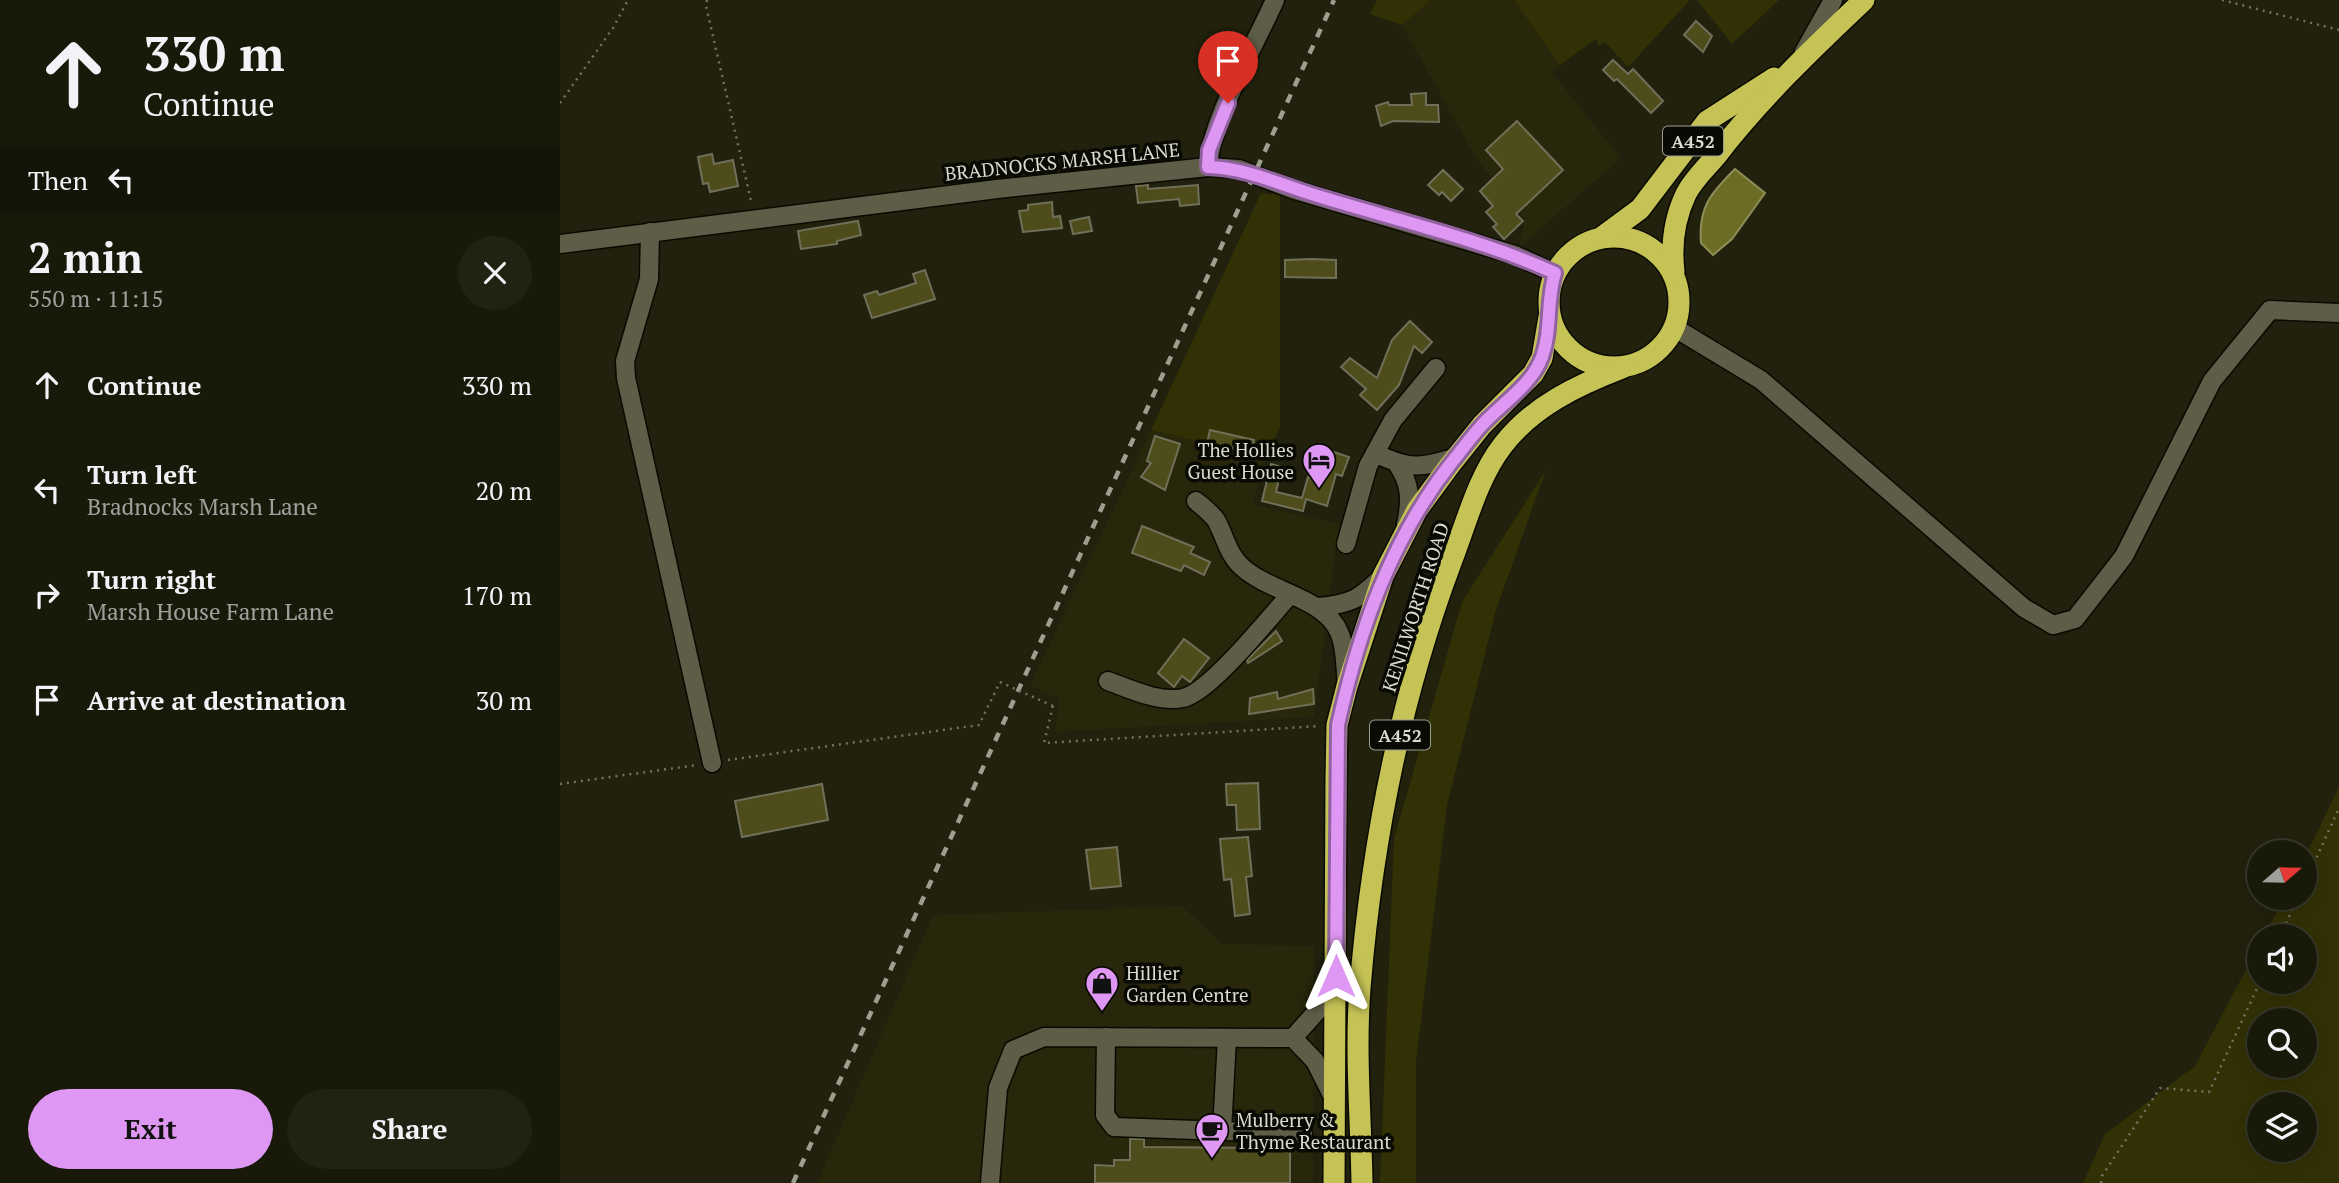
<!DOCTYPE html>
<meta charset="utf-8">
<style>
body{margin:0;font-family:"PT Serif",serif;background:#222213;color:#f1f3f6;height:100vh;display:flex;flex-direction:column;font-size:26px;white-space:nowrap}
*{box-sizing:border-box;margin:0}
p{font-size:23px;color:#9fa09c}
.icon{flex:none;width:38px;height:38px;fill:none;stroke:currentColor;stroke-width:2;stroke-linecap:round;stroke-linejoin:round}
.map{position:relative;flex:1;overflow:hidden}
.sheet{display:flex;flex-direction:column;background:#19190a;width:560px}
.sheet>*{flex:none}
.guide{background:#19190a;color:#f1f3f6;overflow:hidden}
.needle{width:46px;rotate:70deg}
.tools{position:absolute;left:1687px;top:840px;display:grid;gap:14px}
.tools a{display:grid;place-items:center;width:70px;height:70px;border-radius:50%;background:#19190a;box-shadow:0 4px 18px #0003,0 0 0 2px #37382b;font-size:35px}
.pin{position:absolute;display:grid;place-items:center;width:60px;height:60px;color:#fff;margin:-72px -30px;border-radius:50% 50% 50% 0;rotate:-45deg;box-shadow:0 0 7px #0007}
.pin .icon{rotate:45deg}
.me{position:absolute;width:77px;margin:-38px;rotate:0deg;stroke-linejoin:round;filter:drop-shadow(0 0 5px #0008)}
.turn{display:flex;align-items:center;gap:24px;height:147px;padding:0 28px;font-size:32px}
.turn .icon{width:91px;height:91px;stroke-width:2.5}
.turn b{display:block;font-size:49px;line-height:60px}
.then{display:flex;align-items:center;height:66px;padding:0 28px;background:#0003;gap:14px;font-size:26px}
.round{display:grid;place-items:center;flex:none;width:74px;height:74px;border-radius:37px;background:#222213}
.headline{display:flex;align-items:center;justify-content:space-between;height:119px;padding:0 28px}
h1{font-size:42px;font-weight:600;line-height:52px}
.primary-button{display:flex;gap:14px;margin-top:auto;padding:14px 28px}
.primary-button a{flex:1;height:80px;border-radius:42px;background:#de98f3;color:#111;font-size:28px;font-weight:600;line-height:80px;text-align:center}
.primary-button a+a{background:#222213;color:#f1f3f6}
ul{padding:0;list-style:none}
li{display:flex;align-items:center;gap:21px;height:105px;padding:0 28px}
li div{flex:1}
li b{display:block;font-size:26px}
li em{font-style:normal}
main{display:flex;flex:1;min-height:0}
.map>svg:first-child{display:block}
.built{fill:#28270c}
.green{fill:#323105;fill-rule:evenodd}
.water{fill:#6d6c25;stroke:#8e8e58;stroke-width:2}
.building{fill:#4d4c1a;stroke:#70705a;stroke-width:2}
.lines{fill:none;stroke-linecap:round;stroke-linejoin:round}
.minor-casing{stroke:#0b0a00;stroke-width:21}
.highway-casing{stroke:#0b0a00;stroke-width:24}
.path{stroke:#737362;stroke-width:2.5;stroke-dasharray:2 5;stroke-linecap:butt}
.minor{stroke:#5e5e48;stroke-width:18}
.highway{stroke:#c5c356;stroke-width:21}
.rail{stroke:#9e9f8f;stroke-width:4.5;stroke-dasharray:9 9;stroke-linecap:butt}
.path-bridge{stroke:#737362;stroke-width:2.5;stroke-dasharray:2 5;stroke-linecap:butt}
.route-casing{stroke:#90639e;stroke-width:18}
.route{stroke:#de98f3;stroke-width:12}
.labels{text-anchor:middle;dominant-baseline:central;stroke-width:7;stroke-linejoin:round;paint-order:stroke}
.shield{fill:#0a0a04;stroke:#9c9d92;stroke-width:2}
.shield-label{font-size:18px;font-weight:bold;fill:#dbdccf}
.street-label{font-size:19px;fill:#dbdccf;stroke:#0a0a04}
.poi-label{font-size:19px;fill:#dbdccf;stroke:#0a0a04;text-anchor:start}
</style>
<main>
<section class="sheet">
<div class="guide">
<div class="turn"><svg class="icon" aria-label="ahead" viewBox="0 0 24 24"><path d="M12 20V5M6 11l6-6 6 6"/></svg><div><b>330 m</b>Continue</div></div>
<div class="then">Then<svg class="icon" aria-label="left" viewBox="0 0 24 24"><path d="M17 20v-9H6M10 6l-5 5 5 5"/></svg></div>
</div>
<div class="headline"><div><h1>2 min</h1><p>550 m · 11:15</p></div><a class="round"><svg class="icon" aria-label="close" viewBox="0 0 24 24"><path d="M6 6l12 12M18 6L6 18"/></svg></a></div>
<ul>
<li><svg class="icon" aria-label="ahead" viewBox="0 0 24 24"><path d="M12 20V5M6 11l6-6 6 6"/></svg><div><b>Continue</b></div><em>330 m</em></li>
<li><svg class="icon" aria-label="left" viewBox="0 0 24 24"><path d="M17 20v-9H6M10 6l-5 5 5 5"/></svg><div><b>Turn left</b><p>Bradnocks Marsh Lane</p></div><em>20 m</em></li>
<li><svg class="icon" aria-label="right" viewBox="0 0 24 24"><path d="M7 20v-9h11M14 6l5 5-5 5"/></svg><div><b>Turn right</b><p>Marsh House Farm Lane</p></div><em>170 m</em></li>
<li><svg class="icon" aria-label="arrive" viewBox="0 0 24 24"><path d="M6 21V4h12l-3 4 3 4H6"/></svg><div><b>Arrive at destination</b></div><em>30 m</em></li>
</ul>
<div class="primary-button"><a>Exit</a><a>Share</a></div>
</section>
<div class="map">
<svg width="1779" height="1183" viewBox="0 0 1779 1183">
<rect width="100%" height="100%" fill="#21210d"/>
<g class="built">
<polygon points="871,0 954,0 1000,65 992,72 1061,158 959,248 965,218 917,160 842,25"/>
<polygon points="591,430 707,457 692,504 779,524 754,717 495,732 499,699 470,685"/>
<polygon points="622,906 662,944 754,946 753,1183 257,1183 373,915"/>
</g>
<g class="green">
<polygon points="817,0 871,0 842,25 810,14"/>
<polygon points="954,0 1130,0 1068,67 1045,42 1039,46 1036,39 1000,65"/>
<polygon points="1137,0 1219,0 1172,44"/>
<polygon points="701,193 720,195 720,427 707,457 591,430"/>
<polygon points="986,470 936,610 887,805 856,1062 856,1183 820,1183 834,839 902,602"/>
<path d="M1779,787V1183H1523L1545,1134L1635,1066L1699,945V982H1745V936H1704L1724,898H1745V857ZM1745,1020V1066H1699V1020ZM1745,1104V1150H1699V1104Z"/>
</g>
<path class="water" d="M1175,169L1205,193L1172,239L1153,255L1141,243C1138,207 1151,193 1175,169Z"/>
<g class="building">
<polygon points="1136,21 1152,36 1143,52 1124,35"/>
<polygon points="1053,60 1068,74 1073,69 1103,101 1091,113 1057,79 1054,81 1043,70"/>
<polygon points="866,93 866,105 878,105 879,122 833,121 821,126 816,106 828,102 829,105 852,105 851,94"/>
<polygon points="957,121 1003,170 956,214 963,221 944,239 933,227 937,224 926,212 933,206 920,191 943,169 926,150"/>
<polygon points="152,154 154,164 173,160 178,186 150,192 148,183 143,184 138,157"/>
<polygon points="883,170 903,189 891,201 882,192 879,195 868,185"/>
<polygon points="588,185 588,189 638,185 639,204 620,206 619,199 578,203 576,186"/>
<polygon points="492,202 493,217 500,216 502,228 463,232 459,211 468,210 468,205"/>
<polygon points="529,217 532,231 513,234 510,221"/>
<polygon points="298,221 301,235 277,241 277,244 241,249 238,231"/>
<polygon points="751,259 776,260 776,278 725,277 725,260"/>
<polygon points="365,270 375,299 312,318 304,295 317,291 319,295 356,283 353,274"/>
<polygon points="850,321 872,342 862,353 854,346 839,385 817,410 800,395 806,389 781,367 790,358 817,378 832,340"/>
<polygon points="650,430 694,440 692,453 647,443"/>
<polygon points="595,436 620,444 605,490 581,477 591,463 587,461"/>
<polygon points="768,450 789,457 782,476 776,474 767,506 746,499 743,511 702,501 711,464 722,467 716,492 742,498 748,477 758,480"/>
<polygon points="582,526 634,547 630,553 650,562 644,575 624,565 621,571 572,553"/>
<polygon points="716,631 722,641 688,663 687,660"/>
<polygon points="624,639 649,658 630,682 622,676 614,687 598,673"/>
<polygon points="753,689 754,704 689,714 690,698 717,692 718,699"/>
<polygon points="698,783 700,829 677,830 676,805 667,805 666,784"/>
<polygon points="262,784 268,820 182,837 175,801"/>
<polygon points="688,837 692,876 686,877 690,914 675,916 671,879 664,880 660,839"/>
<polygon points="557,847 561,886 531,889 526,850"/>
<polygon points="570,1139 584,1139 584,1147 730,1148 730,1183 535,1183 535,1165 554,1166 554,1160 570,1160"/>
</g>
<g class="lines">
<defs>
<g id="minor">
<polyline points="1244,52 1273,0"/>
<path d="M648,167C651,120 695,45 715,0"/>
<polyline points="90,232 89,279 65,361 66,378 152,763"/>
<polyline points="0,244 437,189 648,167 679,169 732,189 955,255 994,273"/>
<polyline points="1115,328 1201,380 1464,608 1493,625 1515,619 1564,556 1652,381 1710,310 1779,313"/>
<path d="M815,453C849,470 861,468 896,457"/>
<path d="M838,465C851,485 851,500 846,524"/>
<path d="M636,501C643,507 651,513 656,520C665,536 668,555 682,567C709,592 765,598 779,632C786,647 785,669 787,686"/>
<polyline points="786,544 808,466 833,420 876,368"/>
<path d="M758,607C792,604 799,599 823,576"/>
<path d="M548,681C570,689 599,703 623,698C650,692 708,619 729,596"/>
<polyline points="546,1037 545,1115 554,1127 743,1134"/>
<polyline points="733,1038 758,1010 775,978"/>
<polyline points="662,1131 667,1038"/>
<polyline points="430,1183 438,1088 453,1050 484,1037 733,1038 755,1061 774,1099"/>
</g>
<g id="highway">
<circle cx="1054" cy="302" r="65"/>
<polyline points="1042,237 1080,209 1147,121 1214,78"/>
<path d="M1114,272C1111,246 1114,219 1126,194C1133,180 1146,168 1156,156C1200,99 1252,49 1304,0"/>
<polyline points="774,1183 776,779 777,725 787,686 823,576 857,510 890,465 922,425 973,374 982,358 989,317"/>
<path d="M802,1183C801,1119 795,1052 800,988C812,843 841,695 892,560C907,521 918,477 943,445C973,406 1018,385 1062,368"/>
</g>
</defs>
<use href="#minor" class="minor-casing"/>
<use href="#highway" class="highway-casing"/>
<g class="path">
<polyline points="147,0 146,6 192,205"/>
<polyline points="1662,0 1779,30"/>
<polyline points="0,103 53,28 68,0"/>
<polyline points="493,706 484,743 760,726"/>
<polyline points="168,760 419,725 440,682"/>
<polyline points="0,784 137,765"/>
<polyline points="1745,883 1779,808"/>
<polyline points="1720,936 1738,898"/>
<polyline points="1541,1183 1542,1176 1600,1088 1649,1092 1700,982"/>
</g>
<use href="#minor" class="minor"/>
<use href="#highway" class="highway"/>
<polyline class="rail" points="233,1183 774,0"/>
<polyline class="path-bridge" points="440,682 493,706"/>
</g>
<g class="lines">
<defs>
<path id="route" d="M668,103L649,150L648,167C687,168 723,186 761,197C839,221 920,239 995,273C986,301 992,330 982,357C972,385 941,404 922,425C911,437 902,450 892,462C831,539 799,631 778,725L776,976"/>
</defs>
<use href="#route" class="route-casing"/>
<use href="#route" class="route"/>
</g>
<defs>
<symbol id="hotel-pin" viewBox="-11 -11 22 30"><path d="M0 17L-7.5 6A9.5 9.5 0 1 1 7.5 6Z" fill="#de98f3" stroke="#0a0a04"/><path d="M-6-4.5h1.5V1H6V5H4.5V3h-9V5H-6ZM-4 0a1.8 1.8 0 1 1 3.6 0ZM.5 0V-2.5h3Q6-2.5 6 0Z" fill="#111"/></symbol>
<symbol id="shop-pin" viewBox="-11 -11 22 30"><path d="M0 17L-7.5 6A9.5 9.5 0 1 1 7.5 6Z" fill="#de98f3" stroke="#0a0a04"/><path d="M-5-2.5h2.3a2.7 3.5 0 0 1 5.4 0H5L5.5 6h-11ZM-1.5-2.5h3a1.5 2.3 0 0 0-3 0Z" fill="#111"/></symbol>
<symbol id="cafe-pin" viewBox="-11 -11 22 30"><path d="M0 17L-7.5 6A9.5 9.5 0 1 1 7.5 6Z" fill="#de98f3" stroke="#0a0a04"/><path d="M-5.5-4.5H6V0H3Q3 3.5 0 3.5H-2.5Q-5.5 3.5-5.5 0ZM3-3.2v2h1.7v-2ZM-6 4.5H4V6H-6Z" fill="#111"/></symbol>
</defs>
<g fill-rule="evenodd">
<use href="#hotel-pin" x="740" y="441" width="38" height="52"/>
<use href="#shop-pin" x="523" y="964" width="38" height="52"/>
<use href="#cafe-pin" x="633" y="1111" width="38" height="52"/>
</g>
<g class="labels">
<g class="shield">
<rect x="1103" y="126.5" width="60" height="29" rx="5"/>
<rect x="810" y="720.5" width="60" height="29" rx="5"/>
</g>
<g class="shield-label">
<text x="1133" y="141">A452</text>
<text x="840" y="735">A452</text>
</g>
<g class="street-label">
<text transform="translate(502 161) rotate(-6)">BRADNOCKS MARSH LANE</text>
<text transform="translate(855 607) rotate(-72)">KENILWORTH ROAD</text>
</g>
<g class="poi-label">
<text x="734" y="449" text-anchor="end">The Hollies<tspan x="734" dy="22">Guest House</tspan></text>
<text x="566" y="972">Hillier<tspan x="566" dy="22">Garden Centre</tspan></text>
<text x="676" y="1119">Mulberry &amp;<tspan x="676" dy="22">Thyme Restaurant</tspan></text>
</g>
</g>
</svg>
<div class="tools">
<a><svg class="needle" viewBox="-14 -14 28 28"><path d="M0-13l5 13h-10z" fill="#e53935"/><path d="M0 13l5-13h-10z" fill="#9fa09c"/></svg></a>
<a><svg class="icon" aria-label="sound" viewBox="0 0 24 24"><path d="M4 9h4l5-4v14l-5-4H4zM17 9q2 3 0 6"/></svg></a>
<a><svg class="icon" aria-label="search" viewBox="0 0 24 24"><circle cx="10" cy="10" r="6"/><path d="M15 15l6 6"/></svg></a>
<a><svg class="icon" aria-label="layers" viewBox="0 0 24 24"><path d="M12 4l9 5-9 5-9-5zM3 14l9 5 9-5"/></svg></a>
</div>
<div class="pin" style="left:668px;top:103px;background:#d93025"><svg class="icon" aria-label="arrive" viewBox="0 0 24 24"><path d="M6 21V4h12l-3 4 3 4H6"/></svg></div>
<svg class="me" style="left:776px;top:976px" viewBox="-20 -20 40 40"><path d="M0-17L14 15 0 8-14 15z" fill="#de98f3" stroke="#fff" stroke-width="4"/></svg>
</div>
</main>
